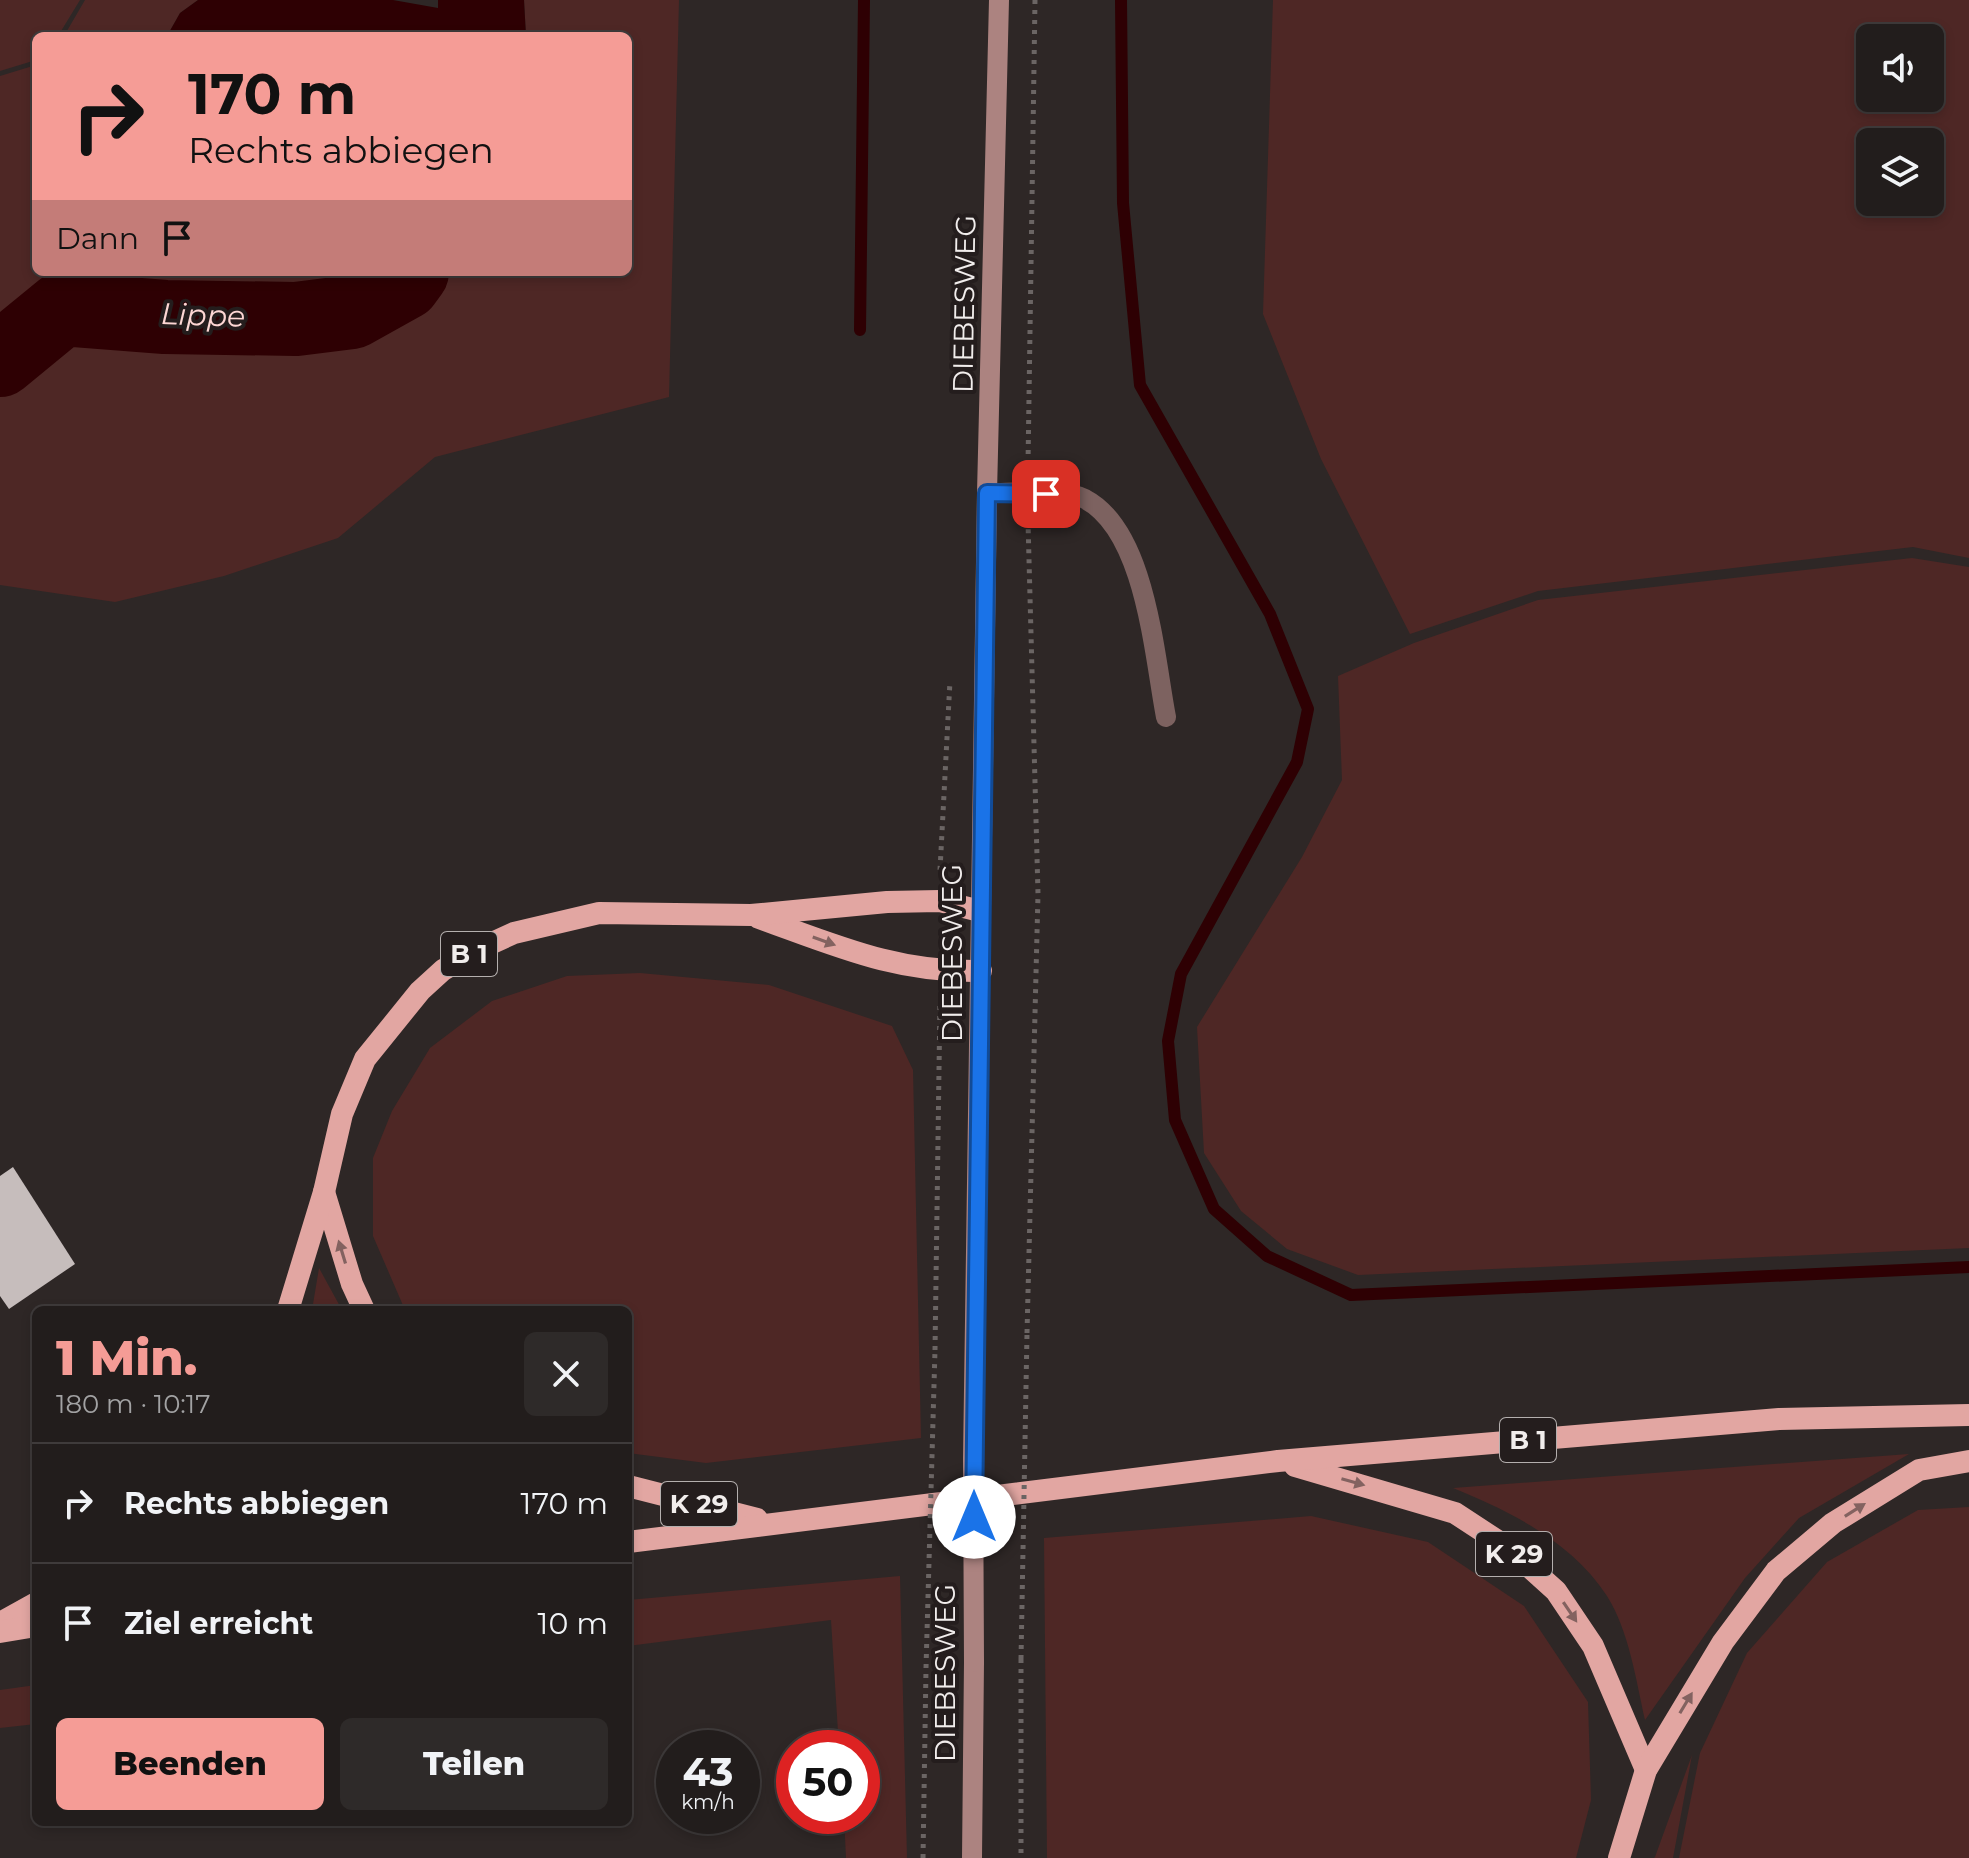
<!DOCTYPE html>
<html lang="de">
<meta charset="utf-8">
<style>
body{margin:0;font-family:Montserrat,sans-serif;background:#2e2a29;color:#f1f3f6;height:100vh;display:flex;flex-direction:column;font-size:30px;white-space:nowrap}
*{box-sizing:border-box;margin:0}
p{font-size:26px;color:#a2a2a3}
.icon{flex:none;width:44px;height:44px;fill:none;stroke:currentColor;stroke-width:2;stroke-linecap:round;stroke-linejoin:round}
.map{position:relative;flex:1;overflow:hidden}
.side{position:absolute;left:32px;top:1306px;width:600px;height:520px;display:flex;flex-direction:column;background:#221d1c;border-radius:12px;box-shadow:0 4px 12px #0003,0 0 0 2px #3f3b3b}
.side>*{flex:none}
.banner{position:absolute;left:32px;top:32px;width:600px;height:244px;border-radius:12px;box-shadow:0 4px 12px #0003,0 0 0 2px #3f3b3b;background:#f59c96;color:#111;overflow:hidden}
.controls{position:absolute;left:1856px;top:24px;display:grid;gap:16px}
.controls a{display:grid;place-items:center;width:88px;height:88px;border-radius:12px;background:#221d1c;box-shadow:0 4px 12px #0003,0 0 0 2px #3f3b3b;font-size:40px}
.speed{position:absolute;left:656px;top:1730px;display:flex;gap:16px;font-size:40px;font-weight:700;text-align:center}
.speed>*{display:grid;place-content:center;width:104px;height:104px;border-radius:50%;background:#221d1c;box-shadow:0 4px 12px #0003,0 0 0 2px #3f3b3b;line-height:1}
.speed small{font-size:20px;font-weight:400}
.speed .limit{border:12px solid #d22;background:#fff;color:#111}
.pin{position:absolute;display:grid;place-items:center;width:68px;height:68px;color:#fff;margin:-34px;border-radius:16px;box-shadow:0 4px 12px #0006}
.me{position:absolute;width:88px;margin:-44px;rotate:0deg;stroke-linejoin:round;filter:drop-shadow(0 0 6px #0008)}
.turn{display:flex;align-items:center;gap:28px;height:168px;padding:0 24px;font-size:36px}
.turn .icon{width:104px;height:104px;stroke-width:2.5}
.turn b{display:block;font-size:56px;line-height:68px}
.then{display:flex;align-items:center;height:76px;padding:0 24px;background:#0003;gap:16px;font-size:30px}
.round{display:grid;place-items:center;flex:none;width:84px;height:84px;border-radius:12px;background:#2e2a29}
.summary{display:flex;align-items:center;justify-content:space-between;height:136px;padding:0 24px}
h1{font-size:48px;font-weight:800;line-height:60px;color:#f59c96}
.cta{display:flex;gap:16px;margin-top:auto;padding:16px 24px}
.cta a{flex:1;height:92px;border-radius:12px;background:#f59c96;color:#111;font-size:32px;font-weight:800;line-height:92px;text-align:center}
.cta a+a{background:#2e2a29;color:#f1f3f6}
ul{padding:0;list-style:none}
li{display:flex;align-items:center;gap:24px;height:120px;padding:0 24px;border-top:2px solid #3f3b3b}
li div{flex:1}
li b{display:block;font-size:30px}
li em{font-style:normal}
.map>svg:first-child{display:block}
.green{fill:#4e2725;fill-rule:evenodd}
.water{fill:#2e0003}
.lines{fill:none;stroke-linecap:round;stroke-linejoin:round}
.stream{stroke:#2e0003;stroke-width:12}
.river{stroke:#2e0003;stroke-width:74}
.building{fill:#c6bdbc}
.path{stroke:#6b6564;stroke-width:5;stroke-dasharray:4 6;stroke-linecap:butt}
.service{stroke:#7d6260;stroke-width:20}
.secondary{stroke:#ac8380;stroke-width:20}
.trunk{stroke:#e2a6a2;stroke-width:22}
.path-bridge{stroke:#6b6564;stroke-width:5;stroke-dasharray:4 6;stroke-linecap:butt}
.secondary-bridge{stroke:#ac8380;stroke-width:20}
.oneway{fill:#836260}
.route-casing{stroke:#114b97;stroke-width:20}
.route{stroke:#1a73e8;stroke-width:14}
.labels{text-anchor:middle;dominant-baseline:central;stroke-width:8;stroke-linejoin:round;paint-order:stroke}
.shield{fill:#241d1d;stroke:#b4afae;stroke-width:2}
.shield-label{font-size:26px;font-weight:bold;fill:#f1edec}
.street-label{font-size:28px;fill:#f1edec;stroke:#241d1d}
.water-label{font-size:30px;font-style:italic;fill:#fdd7d4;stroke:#241d1d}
</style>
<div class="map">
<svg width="1969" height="1858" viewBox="0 0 1969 1858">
<rect width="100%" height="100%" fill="#2e2726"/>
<g class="green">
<polygon points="0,0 80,0 58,36 36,36 36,60 0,71"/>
<polygon points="85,0 198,0 180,13 167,36 64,36"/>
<polygon points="524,0 679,0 669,397 435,457 338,538 224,576 115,602 0,585 0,76 36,65 36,272 628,272 628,36 526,36"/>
<path d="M1273,0H1969V558L1913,547L1538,591L1410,634L1321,459L1263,314ZM1930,38V98H1870V38ZM1930,142V202H1870V142Z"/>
<polygon points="1912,558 1969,567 1969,1248 1358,1275 1287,1249 1241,1211 1204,1153 1197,1027 1302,857 1342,780 1338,676 1414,643 1538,600"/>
<polygon points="640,973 769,985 892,1026 913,1070 921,1438 706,1463 628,1453 628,1310 405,1310 373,1236 373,1158 392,1111 430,1048 492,1001 567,976"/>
<polygon points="319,1268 342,1310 312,1310"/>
<path d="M1909,1454L1799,1518L1745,1578L1645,1720C1636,1680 1629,1631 1607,1596C1572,1542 1510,1511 1453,1488Z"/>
<polygon points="1969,1507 1969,1858 1679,1858 1700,1753 1747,1653 1827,1562 1918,1510"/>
<polygon points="1311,1516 1428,1542 1524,1606 1588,1702 1591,1800 1576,1858 1047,1858 1044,1538"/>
<polygon points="900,1576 907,1858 846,1858 844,1816 862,1816 862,1748 839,1748 831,1620 628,1646 628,1600"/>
<polygon points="36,1685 36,1724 0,1728 0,1690"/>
<polygon points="1692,1755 1673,1858 1654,1858 1655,1857"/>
</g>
<polygon class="water" points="198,0 393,0 438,8 438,0 524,0 526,36 167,36 180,13"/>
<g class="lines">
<g class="stream">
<polyline points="1121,0 1123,203 1140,385 1270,614 1308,709 1297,762 1181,974 1168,1041 1175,1120 1214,1209 1267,1256 1351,1295 1969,1267"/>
<polyline points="860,330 864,0"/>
</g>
<polyline class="river" points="0,360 62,309 165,317 296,319 352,312 404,283 412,272"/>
</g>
<polygon class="building" points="13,1167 75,1264 9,1309 0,1296 0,1176"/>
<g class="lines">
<g class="path">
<polyline points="1028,464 1035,0"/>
<polyline points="940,870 950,681"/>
<polyline points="1027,1333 1038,894 1028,522"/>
<polyline points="935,1350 940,1000"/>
<polyline points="1021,1659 1021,1858"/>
<polyline points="923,1858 926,1668"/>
</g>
<path class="service" d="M987,493C1012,494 1064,487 1085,499C1146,531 1154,655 1166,717"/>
<g class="secondary">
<polyline points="973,1459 987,493 999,0"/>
<polyline points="972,1858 974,1662"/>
</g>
<g class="trunk">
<path d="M759,918C837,946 897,973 981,971"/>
<polyline points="324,1192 352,1284 364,1310"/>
<polyline points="288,1310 324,1192 342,1114 365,1059 420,991 443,970 479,949 514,933 599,913 751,915 887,902 940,901 980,911"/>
<polyline points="1295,1466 1455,1513 1507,1547 1556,1591 1593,1646 1646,1770"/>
<polyline points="628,1486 757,1519"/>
<polyline points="628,1542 1278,1461 1779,1419 1969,1415"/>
<polyline points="0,1623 36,1603"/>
<polyline points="0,1632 36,1626"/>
<polyline points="1619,1858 1646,1770 1723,1642 1776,1571 1833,1523 1919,1470 1969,1461"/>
</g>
<g class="path-bridge">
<polyline points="1021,1659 1027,1333"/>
<polyline points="926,1668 935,1350"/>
</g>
<polyline class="secondary-bridge" points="973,1459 974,1662"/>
</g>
<defs><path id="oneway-solid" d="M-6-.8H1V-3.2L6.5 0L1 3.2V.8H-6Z" transform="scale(2)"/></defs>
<g class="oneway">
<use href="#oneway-solid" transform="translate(824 941) rotate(20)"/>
<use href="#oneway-solid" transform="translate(342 1252) rotate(-107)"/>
<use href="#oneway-solid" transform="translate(1353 1482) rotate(16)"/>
<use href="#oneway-solid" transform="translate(1855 1510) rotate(-32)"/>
<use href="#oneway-solid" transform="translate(1570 1612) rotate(56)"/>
<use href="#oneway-solid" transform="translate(1686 1703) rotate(-59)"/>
</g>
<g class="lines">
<defs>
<polyline id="route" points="974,1517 987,493 1046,494"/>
</defs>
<use href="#route" class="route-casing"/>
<use href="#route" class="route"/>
</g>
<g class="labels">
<g class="shield">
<rect x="441" y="932" width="56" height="44" rx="6"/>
<rect x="1500" y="1418" width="56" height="44" rx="6"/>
<rect x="661" y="1482" width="76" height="44" rx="6"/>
<rect x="1476" y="1532" width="76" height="44" rx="6"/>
</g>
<g class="shield-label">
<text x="469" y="954">B 1</text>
<text x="1528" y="1440">B 1</text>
<text x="699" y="1504">K 29</text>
<text x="1514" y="1554">K 29</text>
</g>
<g class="street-label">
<text transform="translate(964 304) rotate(-89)">DIEBESWEG</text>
<text transform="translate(952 953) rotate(-90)">DIEBESWEG</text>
<text transform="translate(945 1673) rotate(-90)">DIEBESWEG</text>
</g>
<g class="water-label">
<text transform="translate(203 315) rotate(2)">Lippe</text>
</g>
</g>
</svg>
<div class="controls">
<a><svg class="icon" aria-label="sound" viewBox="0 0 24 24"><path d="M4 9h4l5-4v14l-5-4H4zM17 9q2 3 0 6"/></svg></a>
<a><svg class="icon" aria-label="layers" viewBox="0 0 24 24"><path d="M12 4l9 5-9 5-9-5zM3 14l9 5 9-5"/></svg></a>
</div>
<div class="speed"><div>43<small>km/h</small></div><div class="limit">50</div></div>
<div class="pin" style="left:1046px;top:494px;background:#d93025"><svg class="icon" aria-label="arrive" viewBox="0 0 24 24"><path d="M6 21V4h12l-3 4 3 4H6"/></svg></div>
<svg class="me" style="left:974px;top:1517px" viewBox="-20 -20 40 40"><circle r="19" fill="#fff"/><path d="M0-13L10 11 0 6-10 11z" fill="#1a73e8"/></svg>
<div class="banner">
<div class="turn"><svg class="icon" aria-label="right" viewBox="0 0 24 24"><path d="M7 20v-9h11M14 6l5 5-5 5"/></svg><div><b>170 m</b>Rechts abbiegen</div></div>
<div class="then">Dann<svg class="icon" aria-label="arrive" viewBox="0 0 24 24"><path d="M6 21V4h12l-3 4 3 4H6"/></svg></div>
</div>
<section class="side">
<div class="summary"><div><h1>1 Min.</h1><p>180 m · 10:17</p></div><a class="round"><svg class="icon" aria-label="close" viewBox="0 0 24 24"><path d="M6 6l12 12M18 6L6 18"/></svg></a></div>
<ul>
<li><svg class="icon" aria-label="right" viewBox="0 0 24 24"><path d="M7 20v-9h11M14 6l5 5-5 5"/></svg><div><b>Rechts abbiegen</b></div><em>170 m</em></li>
<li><svg class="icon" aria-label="arrive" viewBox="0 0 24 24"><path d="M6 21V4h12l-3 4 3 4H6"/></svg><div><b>Ziel erreicht</b></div><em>10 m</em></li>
</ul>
<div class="cta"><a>Beenden</a><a>Teilen</a></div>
</section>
</div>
